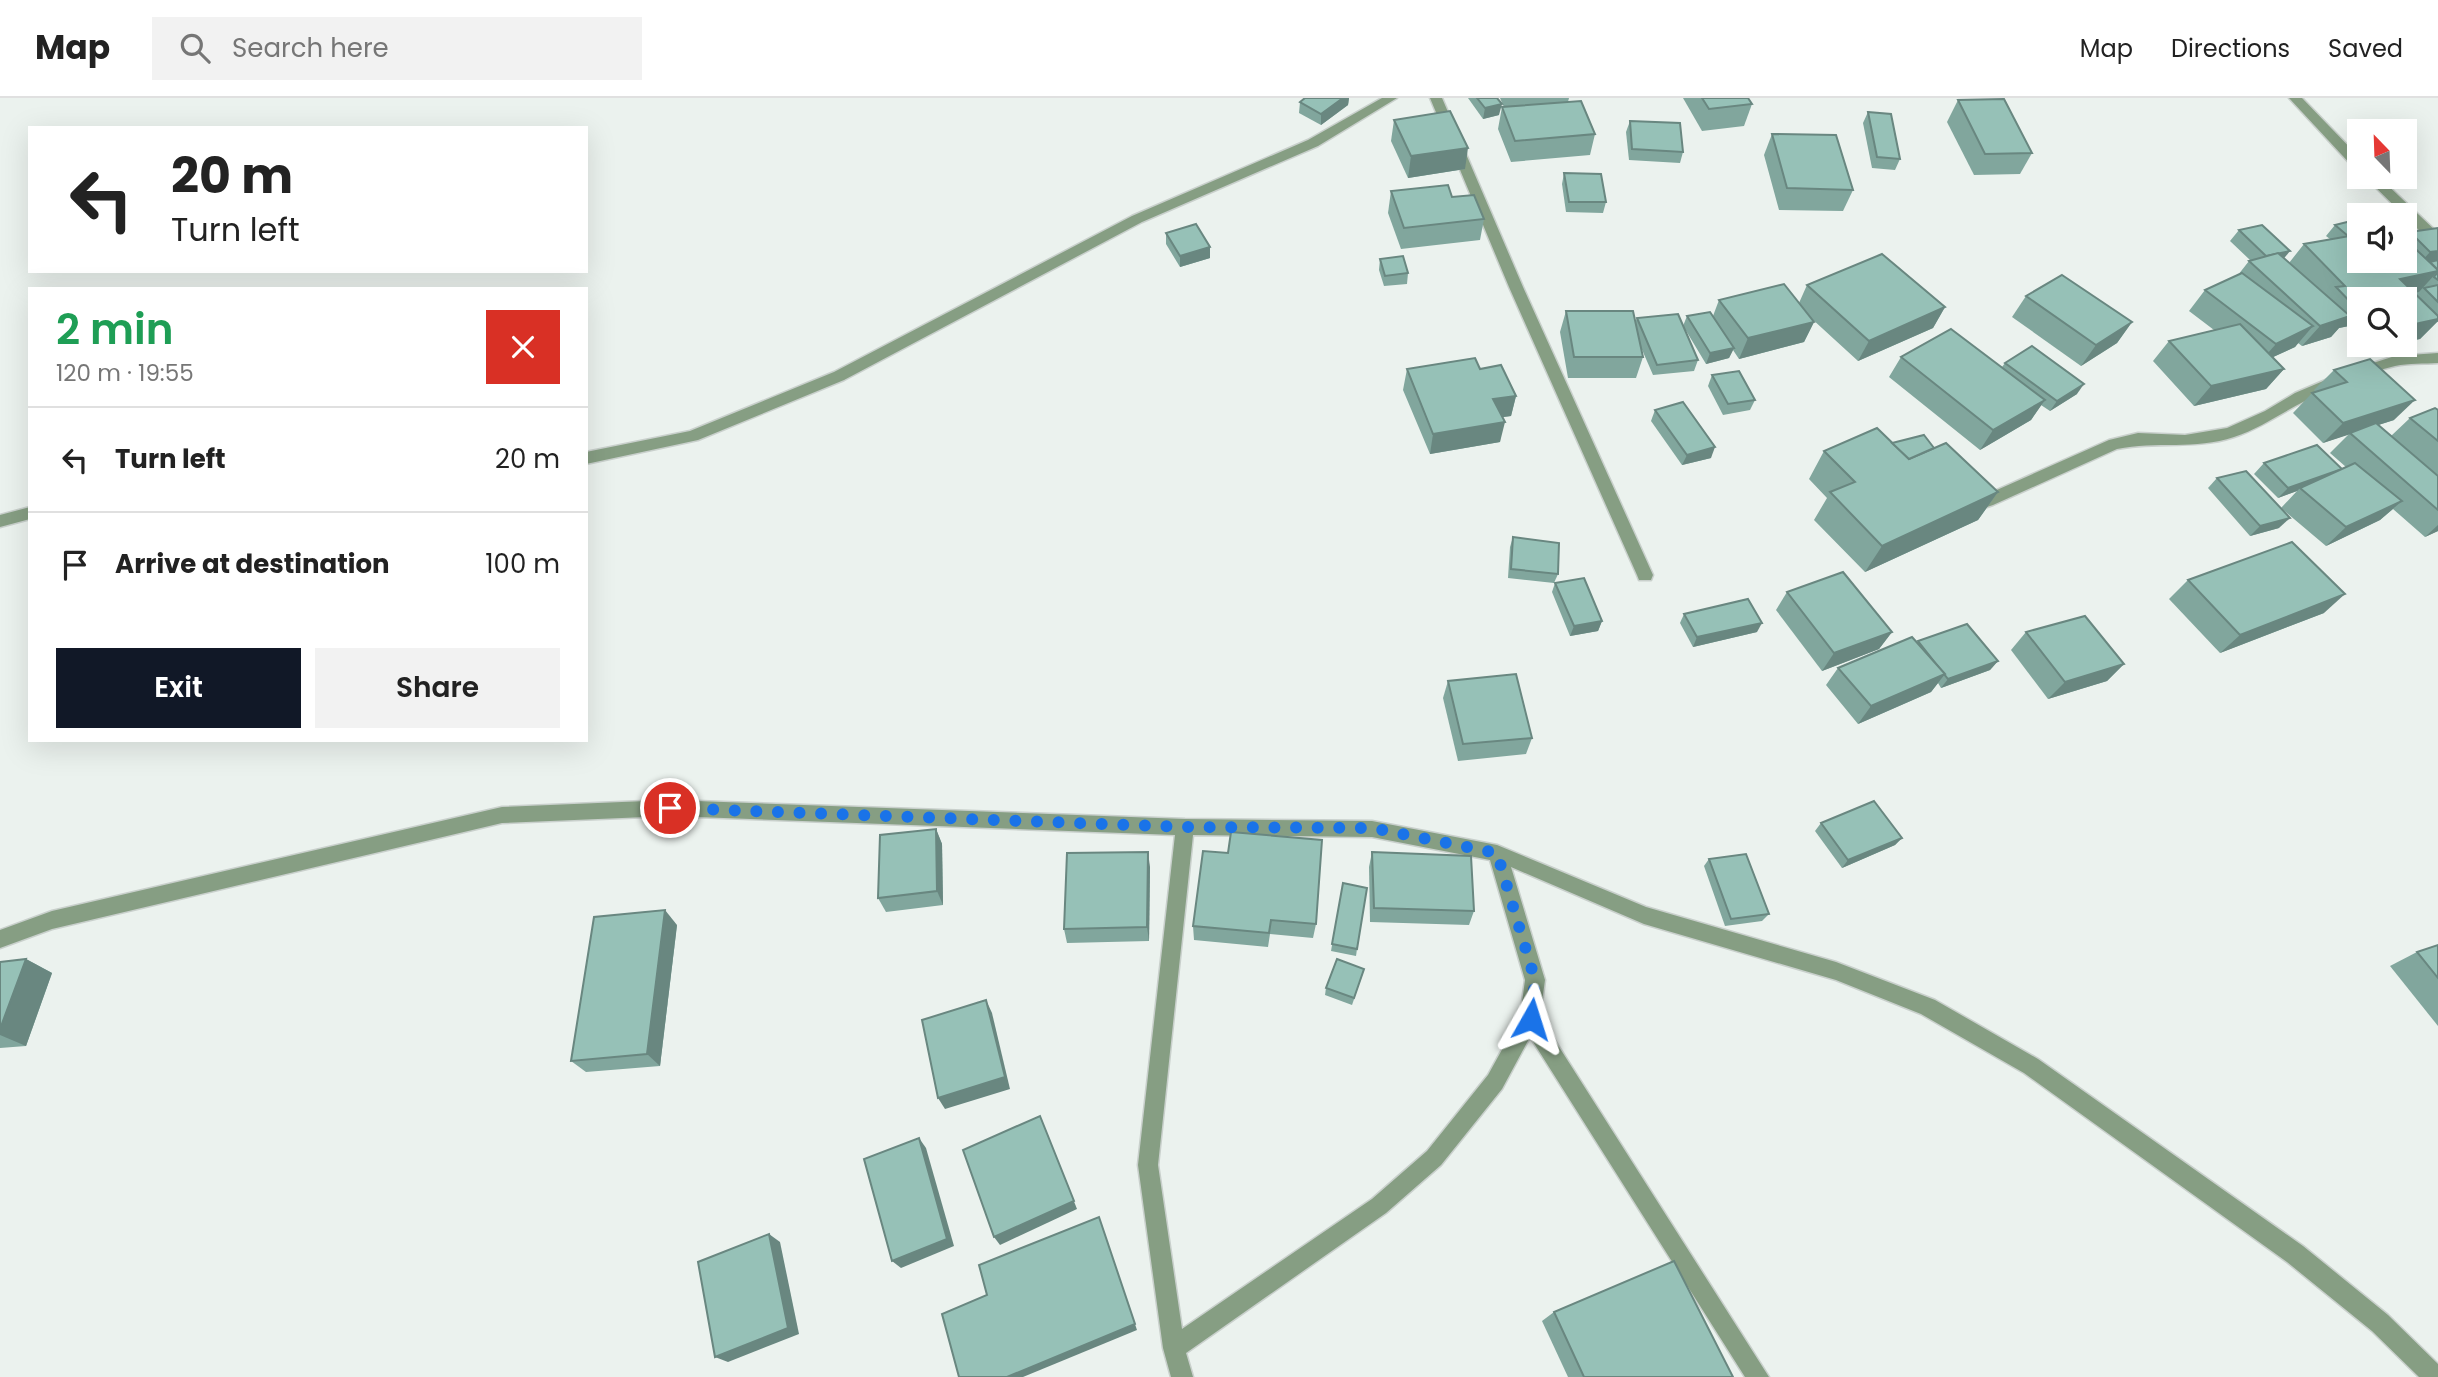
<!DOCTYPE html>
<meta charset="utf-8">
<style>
body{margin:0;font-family:Poppins,sans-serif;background:#f2f2f2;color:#222;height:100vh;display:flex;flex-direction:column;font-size:26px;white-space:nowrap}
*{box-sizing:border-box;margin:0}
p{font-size:23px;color:#767676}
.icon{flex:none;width:38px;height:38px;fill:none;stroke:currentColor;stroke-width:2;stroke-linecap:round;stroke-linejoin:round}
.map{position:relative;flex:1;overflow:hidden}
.side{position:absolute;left:28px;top:189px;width:560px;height:455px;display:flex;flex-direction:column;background:#fff;border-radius:0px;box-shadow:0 7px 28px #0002}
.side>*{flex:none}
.hud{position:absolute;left:28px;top:28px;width:560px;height:147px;border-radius:0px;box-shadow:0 7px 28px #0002;background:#fff;color:#222;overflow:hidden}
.needle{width:46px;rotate:337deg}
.tools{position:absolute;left:2347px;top:21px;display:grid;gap:14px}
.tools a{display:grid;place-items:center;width:70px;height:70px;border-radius:0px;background:#fff;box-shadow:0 7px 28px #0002;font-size:35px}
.pin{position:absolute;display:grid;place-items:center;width:60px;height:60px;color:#fff;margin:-30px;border:4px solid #fff;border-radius:50%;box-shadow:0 2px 7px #0007}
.me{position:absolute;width:77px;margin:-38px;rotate:6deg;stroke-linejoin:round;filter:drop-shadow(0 0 5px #0008)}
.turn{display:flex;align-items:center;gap:24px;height:147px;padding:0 28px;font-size:32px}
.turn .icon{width:91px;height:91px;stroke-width:2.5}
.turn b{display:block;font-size:49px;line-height:60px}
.round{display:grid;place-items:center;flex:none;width:74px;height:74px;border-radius:0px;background:#f2f2f2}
.summary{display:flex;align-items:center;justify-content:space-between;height:119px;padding:0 28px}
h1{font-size:42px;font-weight:600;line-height:52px;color:#1e9e55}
.button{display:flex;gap:14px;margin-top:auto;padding:14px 28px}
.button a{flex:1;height:80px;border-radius:0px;background:#111827;color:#fff;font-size:28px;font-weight:600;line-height:80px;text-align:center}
.button a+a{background:#f2f2f2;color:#222}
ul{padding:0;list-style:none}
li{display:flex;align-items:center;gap:21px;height:105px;padding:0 28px;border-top:2px solid #e0e0e0}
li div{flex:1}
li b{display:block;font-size:26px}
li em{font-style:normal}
header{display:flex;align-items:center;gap:42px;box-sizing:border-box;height:98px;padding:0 35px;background:#fff;border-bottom:2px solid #e0e0e0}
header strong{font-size:33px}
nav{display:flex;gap:38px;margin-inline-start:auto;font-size:24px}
.search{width:490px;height:63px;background:#f2f2f2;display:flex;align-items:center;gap:18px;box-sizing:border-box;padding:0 24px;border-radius:0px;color:#767676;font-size:26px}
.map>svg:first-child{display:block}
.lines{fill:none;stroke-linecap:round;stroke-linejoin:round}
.minor-casing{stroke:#c9d0cc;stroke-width:3}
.minor{fill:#869e83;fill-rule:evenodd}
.wall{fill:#81a69d}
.shaded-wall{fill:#698780}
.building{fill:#96c1b7;stroke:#698780;stroke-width:2}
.route{stroke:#1a73e8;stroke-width:12;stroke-dasharray:0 21.6}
</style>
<header>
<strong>Map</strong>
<div class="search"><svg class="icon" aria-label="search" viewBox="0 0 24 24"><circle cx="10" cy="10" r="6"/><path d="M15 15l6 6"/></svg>Search here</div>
<nav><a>Map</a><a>Directions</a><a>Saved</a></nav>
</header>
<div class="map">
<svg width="2438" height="1279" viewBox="0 0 2438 1279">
<rect width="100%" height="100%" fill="#ebf2ee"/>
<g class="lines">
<defs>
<g id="minor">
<polygon points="1382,0 1397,0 1318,48 1142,124 844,282 698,342 586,366 586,354 690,333 834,274 1132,118 1308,42"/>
<polygon points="1430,0 1442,0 1523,189 1653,477 1651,482 1639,482 1637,477 1509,189"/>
<polygon points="2289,0 2302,0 2359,59 2359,71 2354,70"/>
<polygon points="2365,79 2379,79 2438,135 2438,148 2433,146"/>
<path d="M2438,255V265C2424,266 2409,265 2395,268C2365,275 2332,289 2305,303C2281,315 2259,331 2234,339C2195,352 2156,343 2117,351L1993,407L1987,409L1979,403L1981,399L2109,342L2138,335L2185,337L2227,330L2265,313L2295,295L2342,275L2395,258Z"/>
<polygon points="30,409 30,421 0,429 0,417"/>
<path d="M670,702L1185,721L1372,723L1497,747L1646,809L1836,864L1935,902L2038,961L2303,1148L2388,1217L2438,1266V1279H2419L2372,1233L2287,1164L2024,975L1921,916L1836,882L1644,826L1511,769L1545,882L1540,919L1769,1279H1745L1530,939L1502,991L1441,1067L1386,1115L1186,1255L1193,1279H1171L1163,1250L1138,1067L1175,737L670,718L502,725L52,831L0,850V832L52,813L502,709ZM1193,737L1372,739L1490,762L1525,882L1520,919L1488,977L1427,1053L1372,1101L1182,1231L1158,1067Z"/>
</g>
</defs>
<use href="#minor" class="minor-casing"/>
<use href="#minor" class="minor"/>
</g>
<g class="wall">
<polygon points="1305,0 1349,0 1348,7 1321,27 1299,15 1300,4"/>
<polygon points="1468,0 1497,0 1499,17 1483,21"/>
<polygon points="1500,0 1569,0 1568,4 1595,36 1590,57 1511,64 1498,31 1502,9 1504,9"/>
<polygon points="1683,0 1748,0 1752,6 1744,28 1702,33"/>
<polygon points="1958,2 2032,55 2020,76 1974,77 1947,24"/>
<polygon points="1868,14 1900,61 1895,72 1872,70 1863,25"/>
<polygon points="1394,22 1465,71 1408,80 1391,43"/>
<polygon points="1630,23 1683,54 1680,65 1629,62 1626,34"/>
<polygon points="1772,36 1853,92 1843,113 1779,112 1764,57"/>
<polygon points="1564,75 1606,104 1603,115 1566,114 1562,86"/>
<polygon points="1391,93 1452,99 1484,121 1480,142 1401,151 1388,115"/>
<polygon points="2335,127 2406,138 2410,134 2438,130 2438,224 2437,224 2420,241 2404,244 2404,201 2359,201 2359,226 2339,230 2331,239 2302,248 2298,245 2295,249 2273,259 2284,271 2266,291 2194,308 2153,263 2169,243 2214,232 2189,213 2205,192 2238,177 2249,163 2250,162 2230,143 2239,132 2284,160 2289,165 2304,146 2330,141 2326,138"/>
<polygon points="1166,135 1210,149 1210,160 1180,169 1166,146"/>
<polygon points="1380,161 1408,175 1407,186 1384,188 1379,172"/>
<polygon points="1807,187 1945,209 1933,230 1858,263 1811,220 1814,224 1804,244 1739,261 1733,252 1729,260 1706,266 1685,231 1698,262 1694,273 1653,277 1640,247 1643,259 1636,280 1568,280 1560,234 1566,213 1635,225 1637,220 1683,228 1687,218 1713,218 1719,202 1799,205"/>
<polygon points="2026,198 2132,224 2117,245 2081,268 2012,219"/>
<polygon points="1901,259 2002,269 2005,265 2077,296 2050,313 2041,307 2031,322 1980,352 1889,279"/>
<polygon points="1407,271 1480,271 1516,298 1511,318 1502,319 1500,344 1430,356 1403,292"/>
<polygon points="2334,272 2394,322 2378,327 2391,338 2410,320 2438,312 2438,433 2425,439 2393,411 2380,422 2326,448 2281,410 2297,393 2278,400 2254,376 2264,365 2342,371 2346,369 2330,355 2349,336 2323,345 2293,315 2312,295 2316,294 2314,292"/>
<polygon points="1712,277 1755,302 1750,312 1723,317 1708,288"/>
<polygon points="1655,312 1711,360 1682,367 1651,323"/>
<polygon points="1892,345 1934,350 1998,394 1978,422 1865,474 1814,422 1827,400 1809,381 1824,353"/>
<polygon points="2217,380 2279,430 2250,438 2208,390"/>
<polygon points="1513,439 1558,476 1554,485 1508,480 1510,449"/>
<polygon points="2188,482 2324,515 2220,555 2169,501"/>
<polygon points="1555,485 1602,523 1598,533 1570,538 1552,494"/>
<polygon points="1787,494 1892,534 1879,551 1822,573 1776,512"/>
<polygon points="1684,516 1757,534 1693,549 1680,525"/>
<polygon points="2026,534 2124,566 2107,583 2048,601 2011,552"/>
<polygon points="1918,543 1998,563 1990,572 1941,590 1938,585 1931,594 1858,626 1826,587 1838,570 1917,545"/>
<polygon points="1448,583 1532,640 1526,656 1458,663 1443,600"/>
<polygon points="1821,725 1902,740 1895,747 1842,770 1815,733"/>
<polygon points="936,731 942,746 943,807 886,814 878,800"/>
<polygon points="1203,753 1316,826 1313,840 1270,836 1268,849 1194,842 1193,828"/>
<polygon points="1372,754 1474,813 1469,827 1370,824 1369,769"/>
<polygon points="1709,761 1769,816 1762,823 1725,828 1704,768"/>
<polygon points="1150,769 1149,843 1067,845 1064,831"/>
<polygon points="1343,785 1357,851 1356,858 1331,853"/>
<polygon points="677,827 660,968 586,974 571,963"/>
<polygon points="2438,847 2438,928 2390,868 2417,854"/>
<polygon points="26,861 52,875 26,948 0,950 0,864"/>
<polygon points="1362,878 1352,907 1325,897 1326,890"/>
<polygon points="1554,1214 1733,1279 1568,1279 1542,1223"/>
</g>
<g class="shaded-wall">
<polygon points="1343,0 1349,0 1348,7 1321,27 1321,16"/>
<polygon points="1502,6 1499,17 1483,21 1485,10"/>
<polygon points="1468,50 1465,71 1408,80 1411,58"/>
<polygon points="1210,149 1210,160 1180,169 1180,158"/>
<polygon points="2290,153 2281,164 2266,159"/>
<polygon points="2438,153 2438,162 2420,165 2430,154"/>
<polygon points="2438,173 2419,194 2383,201 2400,181"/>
<polygon points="1945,209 1933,230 1858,263 1869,243"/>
<polygon points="2359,209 2359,226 2339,230 2331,239 2302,248 2320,228 2347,219 2356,210"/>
<polygon points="2438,221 2438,223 2420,241 2404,244 2404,236 2415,226"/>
<polygon points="1814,224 1804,244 1739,261 1748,240"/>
<polygon points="2132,224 2117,245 2081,268 2096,247"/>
<polygon points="2313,228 2295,249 2258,266 2276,246"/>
<polygon points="1734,250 1729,260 1706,266 1710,255"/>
<polygon points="2284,271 2266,291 2194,308 2211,288"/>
<polygon points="2084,286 2077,296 2050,313 2057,303"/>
<polygon points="1516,298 1511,318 1489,321 1493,301"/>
<polygon points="2045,302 2031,322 1980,352 1993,332"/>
<polygon points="2415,302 2394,322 2323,345 2343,325"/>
<polygon points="1505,324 1500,344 1430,356 1433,336"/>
<polygon points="1715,349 1711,360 1682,367 1687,357"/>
<polygon points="2342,371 2300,390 2297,393 2278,400 2288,390"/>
<polygon points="1998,394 1978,422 1865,474 1882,448"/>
<polygon points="2402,403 2380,422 2326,448 2346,429"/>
<polygon points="2290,420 2279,430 2250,438 2260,428"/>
<polygon points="2438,427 2438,433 2425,439"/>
<polygon points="2345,496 2324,515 2220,555 2240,537"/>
<polygon points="1602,523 1598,533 1570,538 1574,528"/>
<polygon points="1762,525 1757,534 1693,549 1697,539"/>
<polygon points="1892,534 1879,551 1822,573 1834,555"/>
<polygon points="1998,563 1990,572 1941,590 1948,581"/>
<polygon points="2124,566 2107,583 2048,601 2065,584"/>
<polygon points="1945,576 1931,594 1858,626 1871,608"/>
<polygon points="936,731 942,746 943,807 937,793"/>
<polygon points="1902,740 1895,747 1842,770 1848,762"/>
<polygon points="1148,754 1150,769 1149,843 1147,829"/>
<polygon points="665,812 677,827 660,968 647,956"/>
<polygon points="26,861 52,875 26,948 0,937 0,931"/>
<polygon points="986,902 992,915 1010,991 945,1011 938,1000"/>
<polygon points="1040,1018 1077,1111 1000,1147 994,1139"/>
<polygon points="919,1040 926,1050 954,1148 901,1170 892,1163"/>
<polygon points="1099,1119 1137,1232 1023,1279 1007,1279"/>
<polygon points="769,1136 780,1144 799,1236 728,1264 715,1259"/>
</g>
<g class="building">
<polygon points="1305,0 1343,0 1321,16 1300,4"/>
<polygon points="1477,0 1497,0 1502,6 1485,10"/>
<polygon points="1702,0 1748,0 1752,6 1709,11"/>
<polygon points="2004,1 2032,55 1985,56 1958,2"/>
<polygon points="1581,3 1595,36 1515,43 1502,9"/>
<polygon points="1450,13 1468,50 1411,58 1394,22"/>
<polygon points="1868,14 1891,16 1900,61 1877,59"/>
<polygon points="1630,23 1680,25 1683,54 1632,51"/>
<polygon points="1772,36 1836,37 1853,92 1787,90"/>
<polygon points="1564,75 1601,76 1606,104 1569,104"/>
<polygon points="1448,87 1452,99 1474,97 1484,121 1404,130 1391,93"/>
<polygon points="2359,121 2359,141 2355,137 2348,138 2335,127"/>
<polygon points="1196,126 1210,149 1180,158 1166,135"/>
<polygon points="2262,127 2290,153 2266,158 2239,132"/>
<polygon points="2438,130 2438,153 2430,154 2410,134"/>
<polygon points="2355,137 2359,141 2359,163 2404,163 2404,143 2407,143 2438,172 2438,173 2400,181 2438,218 2438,221 2415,226 2404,216 2404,201 2359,201 2359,209 2356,210 2336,189 2345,188 2304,146"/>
<polygon points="2404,137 2410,142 2404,143"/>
<polygon points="2278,155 2350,218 2320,228 2249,163"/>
<polygon points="1882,156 1945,209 1869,243 1807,187"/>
<polygon points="1403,158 1408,175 1385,178 1380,161"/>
<polygon points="2438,162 2438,172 2430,164"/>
<polygon points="2438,174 2438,182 2434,179"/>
<polygon points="2242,175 2313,228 2276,246 2205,192"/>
<polygon points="2062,177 2132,224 2096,247 2026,198"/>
<polygon points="1784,186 1814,224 1748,240 1719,202"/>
<polygon points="2438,187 2438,204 2424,190"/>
<polygon points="1566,213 1633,213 1643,259 1574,259"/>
<polygon points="1710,214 1734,250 1710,255 1687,218"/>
<polygon points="1678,216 1698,262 1657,267 1637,220"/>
<polygon points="2240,226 2284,271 2211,288 2169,243"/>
<polygon points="1951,231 2045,302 1993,332 1901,259"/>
<polygon points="2032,248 2084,286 2057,303 2005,265"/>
<polygon points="1475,260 1480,271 1501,267 1516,298 1493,301 1505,324 1433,336 1407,271"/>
<polygon points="2370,261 2415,302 2343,325 2312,295 2347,284 2334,272"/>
<polygon points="1739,273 1755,302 1728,306 1712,277"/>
<polygon points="1683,304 1715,349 1687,357 1655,312"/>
<polygon points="2435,310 2438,312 2438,343 2410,320"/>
<polygon points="2376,325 2438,378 2438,412 2350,335"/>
<polygon points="1877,330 1909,361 1946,345 1998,394 1882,448 1830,394 1855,384 1824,353"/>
<polygon points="1924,337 1934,350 1909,361 1892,345"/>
<polygon points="2317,347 2342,371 2288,390 2264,365"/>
<polygon points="2355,365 2402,403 2346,429 2300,390"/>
<polygon points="2246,373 2290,420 2260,428 2217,380"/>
<polygon points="1513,439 1559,445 1558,476 1511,471"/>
<polygon points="2292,444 2345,496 2240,537 2188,482"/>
<polygon points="1843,474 1892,534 1834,555 1787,494"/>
<polygon points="1584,480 1602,523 1574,528 1555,485"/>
<polygon points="1748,501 1762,525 1697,539 1684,516"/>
<polygon points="2085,518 2124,566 2065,584 2026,534"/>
<polygon points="1967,526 1998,563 1948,581 1918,543"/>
<polygon points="1912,539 1945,576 1871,608 1838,570"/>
<polygon points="1516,576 1532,640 1463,646 1448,583"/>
<polygon points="1874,703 1902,740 1848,762 1821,725"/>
<polygon points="936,731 937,793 878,800 880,737"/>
<polygon points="1231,734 1322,742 1316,826 1271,822 1269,835 1193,828 1203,753 1228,755"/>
<polygon points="1148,754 1147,829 1064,831 1067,755"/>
<polygon points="1372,754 1471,758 1474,813 1374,810"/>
<polygon points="1746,756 1769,816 1731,821 1709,761"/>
<polygon points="1343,785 1367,790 1357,851 1332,846"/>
<polygon points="665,812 647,956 571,963 594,819"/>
<polygon points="2438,847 2438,880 2417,854"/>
<polygon points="26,861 0,931 0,864"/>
<polygon points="1337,861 1364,871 1354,900 1326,890"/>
<polygon points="986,902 1005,979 938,1000 922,922"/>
<polygon points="1040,1018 1074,1103 994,1139 963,1052"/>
<polygon points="919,1040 947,1141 892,1163 864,1061"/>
<polygon points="1099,1119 1135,1226 1007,1279 959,1279 942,1216 987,1197 979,1167"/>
<polygon points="769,1136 788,1230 715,1259 698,1164"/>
<polygon points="1674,1163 1733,1279 1584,1279 1554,1214"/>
</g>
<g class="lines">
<polyline class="route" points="670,710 1185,729 1372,730 1497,755 1535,882 1531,921"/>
</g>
</svg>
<div class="tools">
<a><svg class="needle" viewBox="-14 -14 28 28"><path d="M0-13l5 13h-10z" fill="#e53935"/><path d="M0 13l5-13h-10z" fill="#767676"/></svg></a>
<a><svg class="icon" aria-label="sound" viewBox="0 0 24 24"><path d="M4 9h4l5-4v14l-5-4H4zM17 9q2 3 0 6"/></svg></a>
<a><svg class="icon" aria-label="search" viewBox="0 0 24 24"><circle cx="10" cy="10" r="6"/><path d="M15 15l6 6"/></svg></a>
</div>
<div class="pin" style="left:670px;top:710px;background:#d93025"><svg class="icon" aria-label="arrive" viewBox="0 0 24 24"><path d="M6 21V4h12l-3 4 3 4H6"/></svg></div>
<svg class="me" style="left:1531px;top:921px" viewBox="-20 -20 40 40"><path d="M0-17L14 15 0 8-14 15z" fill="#1a73e8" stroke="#fff" stroke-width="4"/></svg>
<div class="hud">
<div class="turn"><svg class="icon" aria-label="left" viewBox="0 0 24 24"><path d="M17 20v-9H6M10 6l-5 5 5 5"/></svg><div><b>20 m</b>Turn left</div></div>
</div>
<section class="side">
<div class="summary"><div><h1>2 min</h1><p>120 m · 19:55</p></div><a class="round" style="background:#d93025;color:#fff"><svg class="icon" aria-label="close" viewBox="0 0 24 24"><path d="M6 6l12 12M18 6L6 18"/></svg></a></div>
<ul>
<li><svg class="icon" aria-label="left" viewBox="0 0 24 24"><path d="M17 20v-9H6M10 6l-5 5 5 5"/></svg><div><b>Turn left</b></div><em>20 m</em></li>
<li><svg class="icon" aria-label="arrive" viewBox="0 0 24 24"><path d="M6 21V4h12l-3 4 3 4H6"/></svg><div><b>Arrive at destination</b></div><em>100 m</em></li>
</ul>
<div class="button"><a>Exit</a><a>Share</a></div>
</section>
</div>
